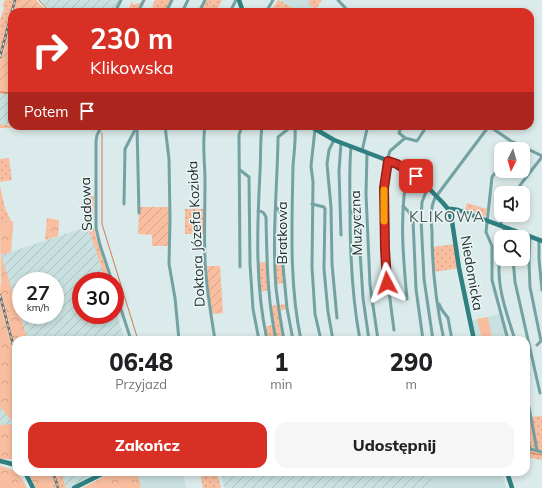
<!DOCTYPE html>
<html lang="pl">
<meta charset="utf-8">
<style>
body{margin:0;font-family:Mulish,sans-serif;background:#f6f6f6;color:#202124;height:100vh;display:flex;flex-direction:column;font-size:15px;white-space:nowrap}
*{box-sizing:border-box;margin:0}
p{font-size:13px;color:#757577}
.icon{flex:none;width:22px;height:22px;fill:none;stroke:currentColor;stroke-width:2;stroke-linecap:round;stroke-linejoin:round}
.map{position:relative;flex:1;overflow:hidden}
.panel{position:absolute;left:12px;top:336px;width:518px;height:140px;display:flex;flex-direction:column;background:#fff;border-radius:12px;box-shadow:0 2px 6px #0003}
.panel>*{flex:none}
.banner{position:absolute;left:8px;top:8px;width:526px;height:122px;border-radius:12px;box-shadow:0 2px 6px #0003;background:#d93025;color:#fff;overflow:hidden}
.needle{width:26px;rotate:185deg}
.controls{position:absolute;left:494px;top:142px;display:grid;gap:8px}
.controls a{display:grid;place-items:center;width:36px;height:36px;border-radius:8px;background:#fff;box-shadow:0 2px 6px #0003;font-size:20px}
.speed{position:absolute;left:12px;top:272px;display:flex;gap:8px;font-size:20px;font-weight:700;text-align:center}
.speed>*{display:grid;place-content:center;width:52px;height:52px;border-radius:50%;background:#fff;box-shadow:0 2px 6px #0003;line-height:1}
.speed small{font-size:10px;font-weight:400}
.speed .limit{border:6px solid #d22;background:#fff;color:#111}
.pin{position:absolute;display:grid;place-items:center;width:34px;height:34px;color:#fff;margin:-17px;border-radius:8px;box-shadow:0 2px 6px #0006}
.me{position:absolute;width:44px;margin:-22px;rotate:356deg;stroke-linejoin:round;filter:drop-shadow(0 0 3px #0008)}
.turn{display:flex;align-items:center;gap:14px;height:84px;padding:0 16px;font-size:18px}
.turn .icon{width:52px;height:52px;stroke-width:2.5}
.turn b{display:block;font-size:28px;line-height:34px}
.then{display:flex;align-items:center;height:38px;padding:0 16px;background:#0003;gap:8px;font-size:15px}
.eta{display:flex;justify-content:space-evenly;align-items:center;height:68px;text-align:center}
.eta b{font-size:24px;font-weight:800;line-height:28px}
.cta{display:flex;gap:8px;margin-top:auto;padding:8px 16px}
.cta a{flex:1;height:46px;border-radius:12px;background:#d93025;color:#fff;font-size:16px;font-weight:800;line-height:46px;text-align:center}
.cta a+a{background:#f6f6f6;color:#202124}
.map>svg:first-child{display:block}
.built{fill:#c8e0df}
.industrial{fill:url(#industrial-furrows);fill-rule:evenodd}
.grass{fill:url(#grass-dots)}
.forest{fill:url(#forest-crowns)}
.garden{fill:url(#garden-furrows)}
.pitch{fill:#f8be9f}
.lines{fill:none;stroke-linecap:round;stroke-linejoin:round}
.stream{stroke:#cb7e53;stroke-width:1}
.street{stroke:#73a2a2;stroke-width:3}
.secondary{stroke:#308081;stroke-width:4.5}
.rail-casing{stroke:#687171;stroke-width:2.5}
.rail{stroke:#e9f7f7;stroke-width:1;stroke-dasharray:3;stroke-linecap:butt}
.route-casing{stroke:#8d1f18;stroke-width:10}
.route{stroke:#d93025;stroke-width:7}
.slow{stroke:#f59e0b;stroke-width:7}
.labels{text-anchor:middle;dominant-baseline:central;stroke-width:3;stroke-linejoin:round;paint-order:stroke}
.street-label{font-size:14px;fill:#272c2c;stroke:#e9f7f7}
.neighbourhood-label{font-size:15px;letter-spacing:1px;fill:#4c5958;stroke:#e9f7f7}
</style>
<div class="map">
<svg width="542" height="488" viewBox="0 0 542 488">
<defs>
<pattern id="industrial-furrows" width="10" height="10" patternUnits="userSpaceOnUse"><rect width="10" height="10" fill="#c8e0df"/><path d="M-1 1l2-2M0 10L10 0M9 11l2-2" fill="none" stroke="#acc0c0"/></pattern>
<pattern id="grass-dots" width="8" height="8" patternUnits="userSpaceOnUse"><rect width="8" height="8" fill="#f8be9f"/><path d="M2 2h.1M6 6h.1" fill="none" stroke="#d5a389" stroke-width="1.8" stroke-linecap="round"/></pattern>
<pattern id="forest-crowns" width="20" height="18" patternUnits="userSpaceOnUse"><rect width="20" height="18" fill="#f8be9f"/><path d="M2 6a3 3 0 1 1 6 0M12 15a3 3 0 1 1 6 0" fill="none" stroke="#d5a389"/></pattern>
<pattern id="garden-furrows" width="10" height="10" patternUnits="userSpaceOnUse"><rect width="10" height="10" fill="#f8be9f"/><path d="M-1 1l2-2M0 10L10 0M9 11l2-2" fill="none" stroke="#d5a389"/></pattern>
</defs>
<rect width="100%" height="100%" fill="#dbeaea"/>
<g class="built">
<polygon points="280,0 322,0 314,12 299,12"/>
<polygon points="500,314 508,340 474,340 470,321"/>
<polygon points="138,472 183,472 186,488 141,488"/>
<polygon points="431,472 501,472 506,488 431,488"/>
</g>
<g class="industrial">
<polygon points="40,0 120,0 114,12 52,12"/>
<polygon points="2,93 12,94 12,125 0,124 0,94"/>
<path d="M84,228L90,233L106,281H81V315H115V307L125,340H28L1,255ZM21,281H55V315H21Z"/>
<polygon points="0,407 10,418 15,425 0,425"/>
<polygon points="61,472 102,472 71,488 66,488"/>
<polygon points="221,472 431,472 431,488 224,488"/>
</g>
<g class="grass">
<polygon points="5,0 19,0 16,12 12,12 12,23 10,24 0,70 0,20 4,8 2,4 4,3"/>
<polygon points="155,0 171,0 165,12 152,7"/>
<polygon points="207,0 222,0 216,12 207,12 211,5"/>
<polygon points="278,0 279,0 299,12 270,12"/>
<polygon points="310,0 322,0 316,9 308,4"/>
<polygon points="132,1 133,5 142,2 138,12 127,12"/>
<polygon points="0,124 12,126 43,126 47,128 0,128"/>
<polygon points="9,158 12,180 0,182 0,159"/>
<polygon points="86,196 94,196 93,219 91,223 85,226"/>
<polygon points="467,203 487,209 485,217 465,209"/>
<polygon points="5,208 11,221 13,221 13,225 8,225 6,222 0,221 0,210"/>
<rect x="185" y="209" width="20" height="25"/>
<polygon points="93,226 94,230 110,281 106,281 90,233 84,228"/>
<polygon points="456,244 459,268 434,272 432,247"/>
<polygon points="284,261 285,283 276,284 275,262"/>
<polygon points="266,262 268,290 260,292 258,263"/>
<polygon points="0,284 9,322 10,333 16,352 16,360 0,306"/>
<polygon points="287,304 287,309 279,311 284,340 267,340 264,327 273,325 269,306"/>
<polygon points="526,393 531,417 542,416 542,460 526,457 526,448 530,449 526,429"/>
<polygon points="48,472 61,472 66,488 52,488"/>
<polygon points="200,472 217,472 221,488 203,488"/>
</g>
<g class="forest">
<polygon points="206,0 209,1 211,5 207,12 200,12"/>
<polygon points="0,80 9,80 9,91 12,92 12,94 0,94"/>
<polygon points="0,186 5,208 0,210"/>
<polygon points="47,218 59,220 58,236 45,240"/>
<polygon points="0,221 6,222 8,225 13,225 11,252 1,255 28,340 16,340 16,352 10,333 9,322 1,290"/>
<polygon points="0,306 16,360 16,377 15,379 16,381 16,461 10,459 0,459 0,425 15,424 0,407"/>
<path d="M0,466C15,469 21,475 27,488H0Z"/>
<polygon points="28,472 48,472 52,488 36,488"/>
<polygon points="113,472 138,472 141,488 82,488"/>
</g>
<g class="garden">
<polygon points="19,0 36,0 47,12 16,12"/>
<polygon points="12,23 12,92 9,92 9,80 0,80 0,70 10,24"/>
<polygon points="139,207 170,207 169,246 152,246 152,235 138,234"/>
<polygon points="206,266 220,266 223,313 211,314"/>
</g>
<polygon class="pitch" points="488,317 492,337 482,339 477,319"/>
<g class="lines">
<g class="stream">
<polyline points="39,0 50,12"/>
<polyline points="0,92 12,93"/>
<polyline points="102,133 102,224 138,340"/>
<polyline points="526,452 542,455"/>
</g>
<g class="street">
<polyline points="338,0 349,12"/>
<polyline points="115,12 121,0"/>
<polyline points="138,12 144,0"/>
<polyline points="166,12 172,0"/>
<polyline points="182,12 188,0"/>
<polyline points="199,12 205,0"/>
<polyline points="230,12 236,0"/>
<polyline points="266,12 273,0"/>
<polyline points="102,126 97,135 96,141 96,228 100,245 112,281"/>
<polyline points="137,126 139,213"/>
<polyline points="165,126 169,159 170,219 169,264 175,298 179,340"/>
<path d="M205,126C202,145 205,162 205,181C205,208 204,234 205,261C206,287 211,314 215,340"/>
<path d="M262,126C260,141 261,157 260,172C257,228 255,285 267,340"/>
<path d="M295,126C296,139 294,153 293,166C292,223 289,284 301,340"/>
<polyline points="489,126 511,141 542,156"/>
<polyline points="315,129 311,166 313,182 312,267 315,314 321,340"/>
<polyline points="320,132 323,126"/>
<polyline points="405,138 417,141 427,126"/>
<polyline points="334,140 329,150 327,164 331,207 332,264 337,318"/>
<path d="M351,147C349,168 350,190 350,211C350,255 352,297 360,340"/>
<polyline points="511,149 515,143"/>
<polyline points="362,151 367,129 366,126"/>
<polyline points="367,153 366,194 370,285 378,340"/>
<polyline points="387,160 390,151 405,138 399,133 401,126"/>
<path d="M388,161C383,181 384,202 384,222C385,259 389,294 394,330"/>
<polyline points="501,164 492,177 486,232 492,246 492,280 508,340"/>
<polyline points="240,170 249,177 250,264 253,309 259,340"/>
<polyline points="428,187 422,202 421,218 424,279 433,340"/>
<path d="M515,193C523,180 533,169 542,157"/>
<polyline points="124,204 125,149 137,126"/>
<polyline points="312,204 324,207 325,209 324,269 328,312 333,340"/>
<polyline points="403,206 409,212 413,220 416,289 423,340"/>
<polyline points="276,207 284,217 283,266 287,308 293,340"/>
<path d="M258,211C263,211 264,213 266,217C267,261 267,297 276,340"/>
<polyline points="350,211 356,216 358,220 363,298 369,340"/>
<polyline points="500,226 504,215"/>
<polyline points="341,235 339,171 341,143"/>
<polyline points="502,237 504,228"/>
<polyline points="539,240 539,259 542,290"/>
<path d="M501,246C500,254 499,262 499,270C499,294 508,317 515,340"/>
<polyline points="523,253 529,262 530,287 541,341 537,345"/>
<polyline points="513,259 515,282 540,393"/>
<polyline points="529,262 530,237"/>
<polyline points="240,267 239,135 241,129 247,126"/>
<polyline points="115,291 131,340"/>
<path d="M407,299C403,256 399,213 408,170"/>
<polyline points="439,304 442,310 448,318 452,340"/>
<path d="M284,340C281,323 278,306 276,288C272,240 277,189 278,141V137L292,126"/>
<path d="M444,340C436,304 432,268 432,232C431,221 430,208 435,198L489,126"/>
<polyline points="526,391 537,450"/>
<polyline points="526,429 530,449"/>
<polyline points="526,448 542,452"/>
</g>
<g class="secondary">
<polyline points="239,0 243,12"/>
<polyline points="310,126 334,140 397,164 408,170 416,175 443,203 448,209 452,221 459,268 474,340"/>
<polyline points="448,209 452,209 458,210 542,241"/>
<polyline points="0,461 16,465"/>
<polyline points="25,472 33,488"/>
<polyline points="507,472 512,488"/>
<polyline points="74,488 106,472"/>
</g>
<defs>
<g id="rail">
<polyline points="0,57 15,0"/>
<polyline points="0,295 16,356"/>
<polyline points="53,472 58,488"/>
</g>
</defs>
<use href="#rail" class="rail-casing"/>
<use href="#rail" class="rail"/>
</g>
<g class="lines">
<defs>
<polyline id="route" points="387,283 385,249 384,188 388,161 397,164 416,176"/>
</defs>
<use href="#route" class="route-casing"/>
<use href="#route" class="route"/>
<polyline class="slow" points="384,190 384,221"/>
</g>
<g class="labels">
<g class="street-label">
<text transform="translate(86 204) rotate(-92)">Sadowa</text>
<text transform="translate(356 223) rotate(-92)">Muzyczna</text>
<text transform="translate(282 233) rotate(-90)">Bratkowa</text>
<text transform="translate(196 234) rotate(-93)">Doktora Józefa Kozioła</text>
<text transform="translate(472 273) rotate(80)">Niedomicka</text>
</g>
<g class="neighbourhood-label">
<text x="447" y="216">KLIKOWA</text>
</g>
</g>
</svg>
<div class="controls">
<a><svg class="needle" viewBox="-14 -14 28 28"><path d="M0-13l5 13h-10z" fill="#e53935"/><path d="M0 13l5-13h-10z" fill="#757577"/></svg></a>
<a><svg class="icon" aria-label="sound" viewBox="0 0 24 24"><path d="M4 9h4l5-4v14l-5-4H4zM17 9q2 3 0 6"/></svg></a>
<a><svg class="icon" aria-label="search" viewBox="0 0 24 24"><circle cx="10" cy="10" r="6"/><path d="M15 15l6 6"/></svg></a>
</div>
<div class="speed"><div>27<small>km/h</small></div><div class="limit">30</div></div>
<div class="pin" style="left:416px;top:176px;background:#d93025"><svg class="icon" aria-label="arrive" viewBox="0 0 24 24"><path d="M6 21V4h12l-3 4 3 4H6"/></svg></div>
<svg class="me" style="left:387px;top:283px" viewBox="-20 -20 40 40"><path d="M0-17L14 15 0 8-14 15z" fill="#d93025" stroke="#fff" stroke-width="4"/></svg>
<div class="banner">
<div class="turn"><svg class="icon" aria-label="right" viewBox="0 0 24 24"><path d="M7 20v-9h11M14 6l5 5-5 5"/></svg><div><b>230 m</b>Klikowska</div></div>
<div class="then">Potem<svg class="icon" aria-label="arrive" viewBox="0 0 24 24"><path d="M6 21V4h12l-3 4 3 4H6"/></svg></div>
</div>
<section class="panel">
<div class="eta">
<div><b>06:48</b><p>Przyjazd</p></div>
<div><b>1</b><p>min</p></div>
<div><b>290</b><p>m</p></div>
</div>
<div class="cta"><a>Zakończ</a><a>Udostępnij</a></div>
</section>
</div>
